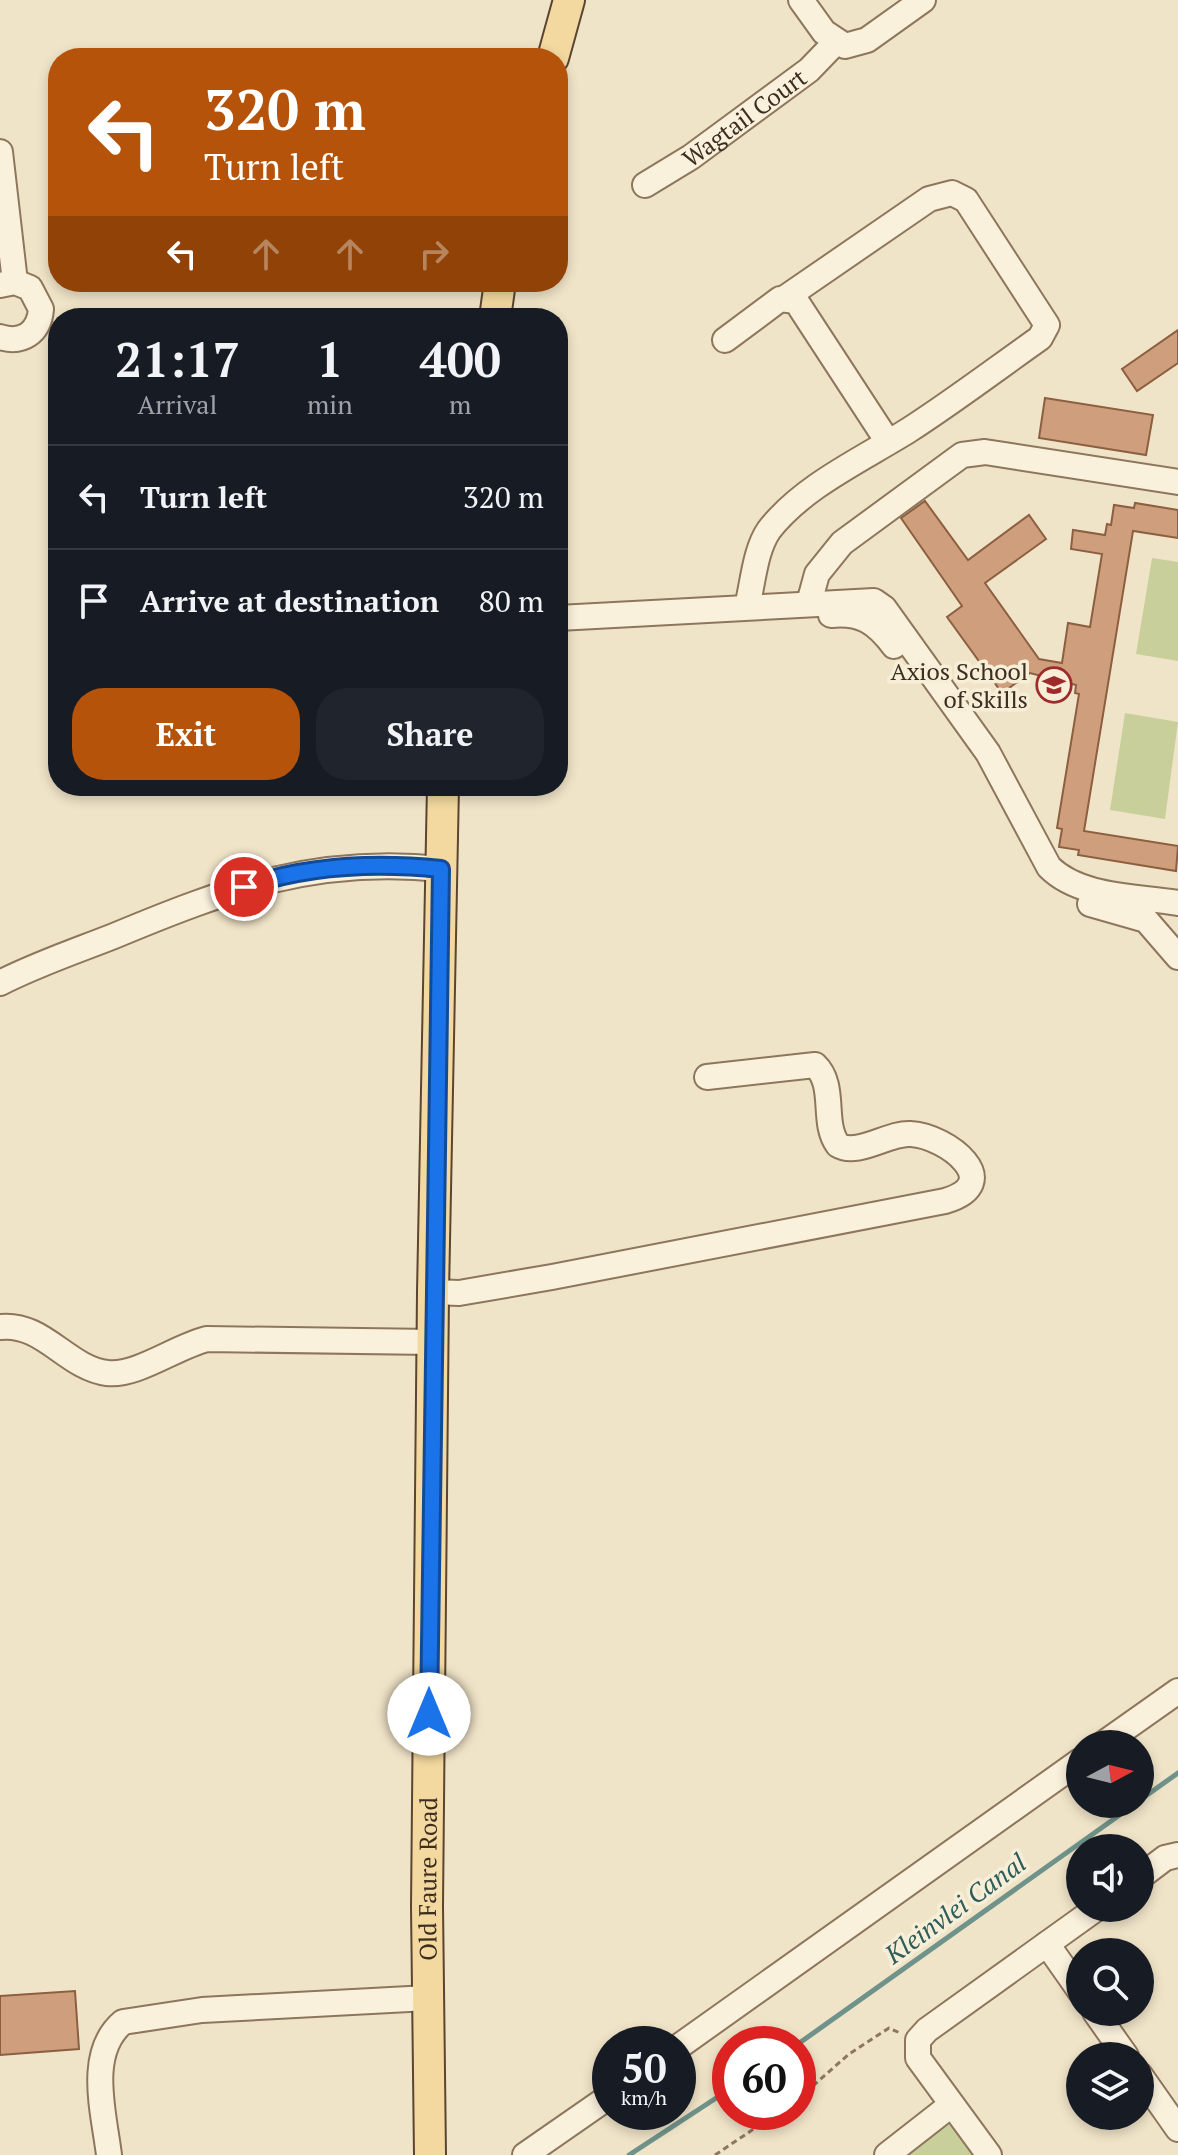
<!DOCTYPE html>
<style>
body{margin:0;font-family:"PT Serif",serif;background:#20242c;color:#f1f3f6;height:100vh;display:flex;flex-direction:column;font-size:30px;white-space:nowrap}
*{box-sizing:border-box;margin:0}
p{font-size:26px;color:#9ea1a6}
.icon{flex:none;width:44px;height:44px;fill:none;stroke:currentColor;stroke-width:2;stroke-linecap:round;stroke-linejoin:round}
.map{position:relative;flex:1;overflow:hidden}
.side{position:absolute;left:48px;top:308px;width:520px;height:488px;display:flex;flex-direction:column;background:#171b24;border-radius:32px;box-shadow:0 4px 12px #0003}
.side>*{flex:none}
.top-card{position:absolute;left:48px;top:48px;width:520px;height:244px;border-radius:32px;box-shadow:0 4px 12px #0003;background:#b45309;color:#fff;overflow:hidden}
.needle{width:52px;rotate:83deg}
.tools{position:absolute;left:1066px;top:1730px;display:grid;gap:16px}
.tools a{display:grid;place-items:center;width:88px;height:88px;border-radius:50%;background:#171b24;box-shadow:0 4px 12px #0003;font-size:40px}
.speed{position:absolute;left:592px;top:2026px;display:flex;gap:16px;font-size:40px;font-weight:700;text-align:center}
.speed>*{display:grid;place-content:center;width:104px;height:104px;border-radius:50%;background:#171b24;box-shadow:0 4px 12px #0003;line-height:1}
.speed small{font-size:20px;font-weight:400}
.speed .limit{border:12px solid #d22;background:#fff;color:#111}
.pin{position:absolute;display:grid;place-items:center;width:68px;height:68px;color:#fff;margin:-34px;border:4px solid #fff;border-radius:50%;box-shadow:0 2px 8px #0007}
.me{position:absolute;width:88px;margin:-44px;rotate:0deg;stroke-linejoin:round;filter:drop-shadow(0 0 6px #0008)}
.turn{display:flex;align-items:center;gap:28px;height:168px;padding:0 24px;font-size:36px}
.turn .icon{width:104px;height:104px;stroke-width:2.5}
.turn b{display:block;font-size:56px;line-height:68px}
.lanes{display:flex;align-items:center;height:76px;padding:0 24px;background:#0003;justify-content:center;gap:40px;direction:ltr}
.lanes .off{opacity:.35}
.eta{display:flex;justify-content:space-evenly;align-items:center;height:136px;text-align:center}
.eta b{font-size:48px;font-weight:800;line-height:56px}
.action{display:flex;gap:16px;margin-top:auto;padding:16px 24px}
.action a{flex:1;height:92px;border-radius:32px;background:#b45309;color:#fff;font-size:32px;font-weight:800;line-height:92px;text-align:center}
.action a+a{background:#20242c;color:#f1f3f6}
ul{padding:0;list-style:none}
li{display:flex;align-items:center;gap:24px;height:104px;padding:0 24px;border-top:2px solid #363941}
li div{flex:1}
li b{display:block;font-size:30px}
li em{font-style:normal}
.map>svg:first-child{display:block}
.green{fill:#c9cf9b}
.lines{fill:none;stroke-linecap:round;stroke-linejoin:round}
.stream{stroke:#6f938a;stroke-width:5}
.building{fill:#cf9f7d;stroke:#8d5f41;stroke-width:2}
.minor-casing{stroke:#8d765c;stroke-width:28}
.major-casing{stroke:#5b4430;stroke-width:34}
.path{stroke:#8d765c;stroke-width:3;stroke-dasharray:6 4;stroke-linecap:butt}
.minor{stroke:#faf1dc;stroke-width:24}
.major{stroke:#f3d9a0;stroke-width:30}
.route-casing{stroke:#114b97;stroke-width:20}
.route{stroke:#1a73e8;stroke-width:14}
.labels{text-anchor:middle;dominant-baseline:central;stroke-width:7;stroke-linejoin:round;paint-order:stroke}
.street-label{font-size:24px;fill:#3d2e20;stroke:#f7eed8}
.poi-label{font-size:24px;fill:#3d2e20;stroke:#f7eed8;text-anchor:end}
.water-label{font-size:26px;font-style:italic;fill:#2f5d5a;stroke:#f7eed8}
</style>
<div class="map">
<svg width="1178" height="2155" viewBox="0 0 1178 2155">
<rect width="100%" height="100%" fill="#f0e4c8"/>
<g class="green">
<polygon points="1152,558 1178,562 1178,661 1136,654"/>
<polygon points="1125,713 1178,722 1165,819 1110,810"/>
<polygon points="944,2124 956,2125 980,2155 899,2155"/>
</g>
<g class="lines">
<g class="stream">
<polyline points="1140,1800 1178,1773"/>
<polyline points="798,2044 1135,1804"/>
<polyline points="629,2155 730,2089"/>
</g>
</g>
<g class="building">
<polygon points="1178,330 1178,363 1137,391 1122,369"/>
<polygon points="1045,398 1153,415 1146,455 1039,438"/>
<polygon points="925,501 968,560 1029,515 1046,539 985,583 1039,659 1062,663 1068,623 1090,627 1102,554 1071,549 1073,530 1105,535 1107,524 1111,525 1114,505 1134,508 1135,503 1178,510 1178,538 1133,531 1084,831 1178,846 1176,871 1078,855 1079,850 1059,847 1062,829 1057,828 1079,694 1075,693 1076,685 1030,673 1002,693 947,617 962,606 901,518"/>
<polygon points="75,1991 79,2049 0,2055 0,1996"/>
</g>
<g class="lines">
<defs>
<g id="minor">
<polyline points="801,0 824,32 845,46 867,40 923,0"/>
<polyline points="0,152 15,282"/>
<path id="s1" d="M645,185L691,157L809,70L836,42"/>
<path d="M0,285L15,282L30,288L41,309C39,333 22,344 0,337"/>
<polyline points="725,340 780,299 796,301 888,442"/>
<polyline points="809,603 817,574 842,543 962,455 985,452 1178,482"/>
<path d="M747,607C753,583 755,550 769,530C803,486 863,459 909,430C954,401 996,369 1040,338L1047,325L966,200L952,193L929,199L785,298"/>
<path d="M831,615C861,612 876,622 894,646"/>
<path d="M558,618L874,601L884,608L988,753L1049,867C1080,898 1137,896 1178,903"/>
<polyline points="1090,904 1146,920 1178,957"/>
<path d="M0,983C37,964 76,951 114,936C227,889 316,856 441,869"/>
<path d="M433,1292L459,1293L552,1277L945,1201C1007,1183 947,1136 911,1134C889,1132 858,1157 838,1145C821,1122 837,1086 815,1065L707,1077"/>
<path d="M0,1327C43,1322 67,1368 107,1373C136,1377 177,1346 207,1339L433,1342"/>
<polyline points="1103,1744 1178,1691"/>
<polyline points="1140,1877 1165,1858 1178,1855"/>
<polyline points="1047,1944 1080,1991"/>
<polyline points="1095,2012 1126,2056"/>
<polyline points="678,2047 1080,1761"/>
<polyline points="1140,2075 1178,2129"/>
<path d="M109,2155C104,2113 86,2053 123,2022L202,2010L428,1998"/>
<polyline points="525,2155 610,2096"/>
<polyline points="887,2155 951,2105"/>
<polyline points="989,2155 918,2058 918,2040 927,2030 1097,1908"/>
</g>
<g id="major">
<polyline points="553,58 569,0"/>
<polyline points="495,318 500,282"/>
<path id="s2" d="M430,2155L427,1906L433,1292L443,786"/>
</g>
</defs>
<use href="#minor" class="minor-casing"/>
<use href="#major" class="major-casing"/>
<g class="path">
<polyline points="798,2099 849,2054 889,2028 900,2033"/>
<polyline points="715,2155 779,2112"/>
</g>
<use href="#minor" class="minor"/>
<use href="#major" class="major"/>
</g>
<g class="lines">
<defs>
<path id="route" d="M244,887C308,865 374,862 441,869L429,1714"/>
</defs>
<use href="#route" class="route-casing"/>
<use href="#route" class="route"/>
</g>
<defs>
<symbol id="school-ring" viewBox="-11 -11 22 22"><circle r="9.5" fill="#f7eed8" stroke="#9e2a2b" stroke-width="1.5"/><path d="M0-5L7-2L0 1L-7-2ZM-4 1L0 2.5L4 1V4Q0 6-4 4Z" fill="#9e2a2b"/></symbol>
</defs>
<g fill-rule="evenodd">
<use href="#school-ring" x="1034" y="665" width="40" height="40"/>
</g>
<g class="labels">
<g class="street-label">
<text stroke="none"><textPath href="#s1" startOffset="120">Wagtail Court</textPath></text>
<text stroke="none"><textPath href="#s2" startOffset="276">Old Faure Road</textPath></text>
</g>
<g class="poi-label">
<text x="1028" y="671">Axios School<tspan x="1028" dy="28">of Skills</tspan></text>
</g>
<g class="water-label">
<text transform="translate(955 1908) rotate(-36)">Kleinvlei Canal</text>
</g>
</g>
</svg>
<div class="tools">
<a><svg class="needle" viewBox="-14 -14 28 28"><path d="M0-13l5 13h-10z" fill="#e53935"/><path d="M0 13l5-13h-10z" fill="#9ea1a6"/></svg></a>
<a><svg class="icon" aria-label="sound" viewBox="0 0 24 24"><path d="M4 9h4l5-4v14l-5-4H4zM17 9q2 3 0 6"/></svg></a>
<a><svg class="icon" aria-label="search" viewBox="0 0 24 24"><circle cx="10" cy="10" r="6"/><path d="M15 15l6 6"/></svg></a>
<a><svg class="icon" aria-label="layers" viewBox="0 0 24 24"><path d="M12 4l9 5-9 5-9-5zM3 14l9 5 9-5"/></svg></a>
</div>
<div class="speed"><div>50<small>km/h</small></div><div class="limit">60</div></div>
<div class="pin" style="left:244px;top:887px;background:#d93025"><svg class="icon" aria-label="arrive" viewBox="0 0 24 24"><path d="M6 21V4h12l-3 4 3 4H6"/></svg></div>
<svg class="me" style="left:429px;top:1714px" viewBox="-20 -20 40 40"><circle r="19" fill="#fff"/><path d="M0-13L10 11 0 6-10 11z" fill="#1a73e8"/></svg>
<div class="top-card">
<div class="turn"><svg class="icon" aria-label="left" viewBox="0 0 24 24"><path d="M17 20v-9H6M10 6l-5 5 5 5"/></svg><div><b>320 m</b>Turn left</div></div>
<div class="lanes"><svg class="icon" aria-label="left" viewBox="0 0 24 24"><path d="M17 20v-9H6M10 6l-5 5 5 5"/></svg><svg class="icon off" aria-label="ahead" viewBox="0 0 24 24"><path d="M12 20V5M6 11l6-6 6 6"/></svg><svg class="icon off" aria-label="ahead" viewBox="0 0 24 24"><path d="M12 20V5M6 11l6-6 6 6"/></svg><svg class="icon off" aria-label="right" viewBox="0 0 24 24"><path d="M7 20v-9h11M14 6l5 5-5 5"/></svg></div>
</div>
<section class="side">
<div class="eta">
<div><b>21:17</b><p>Arrival</p></div>
<div><b>1</b><p>min</p></div>
<div><b>400</b><p>m</p></div>
</div>
<ul>
<li><svg class="icon" aria-label="left" viewBox="0 0 24 24"><path d="M17 20v-9H6M10 6l-5 5 5 5"/></svg><div><b>Turn left</b></div><em>320 m</em></li>
<li><svg class="icon" aria-label="arrive" viewBox="0 0 24 24"><path d="M6 21V4h12l-3 4 3 4H6"/></svg><div><b>Arrive at destination</b></div><em>80 m</em></li>
</ul>
<div class="action"><a>Exit</a><a>Share</a></div>
</section>
</div>
